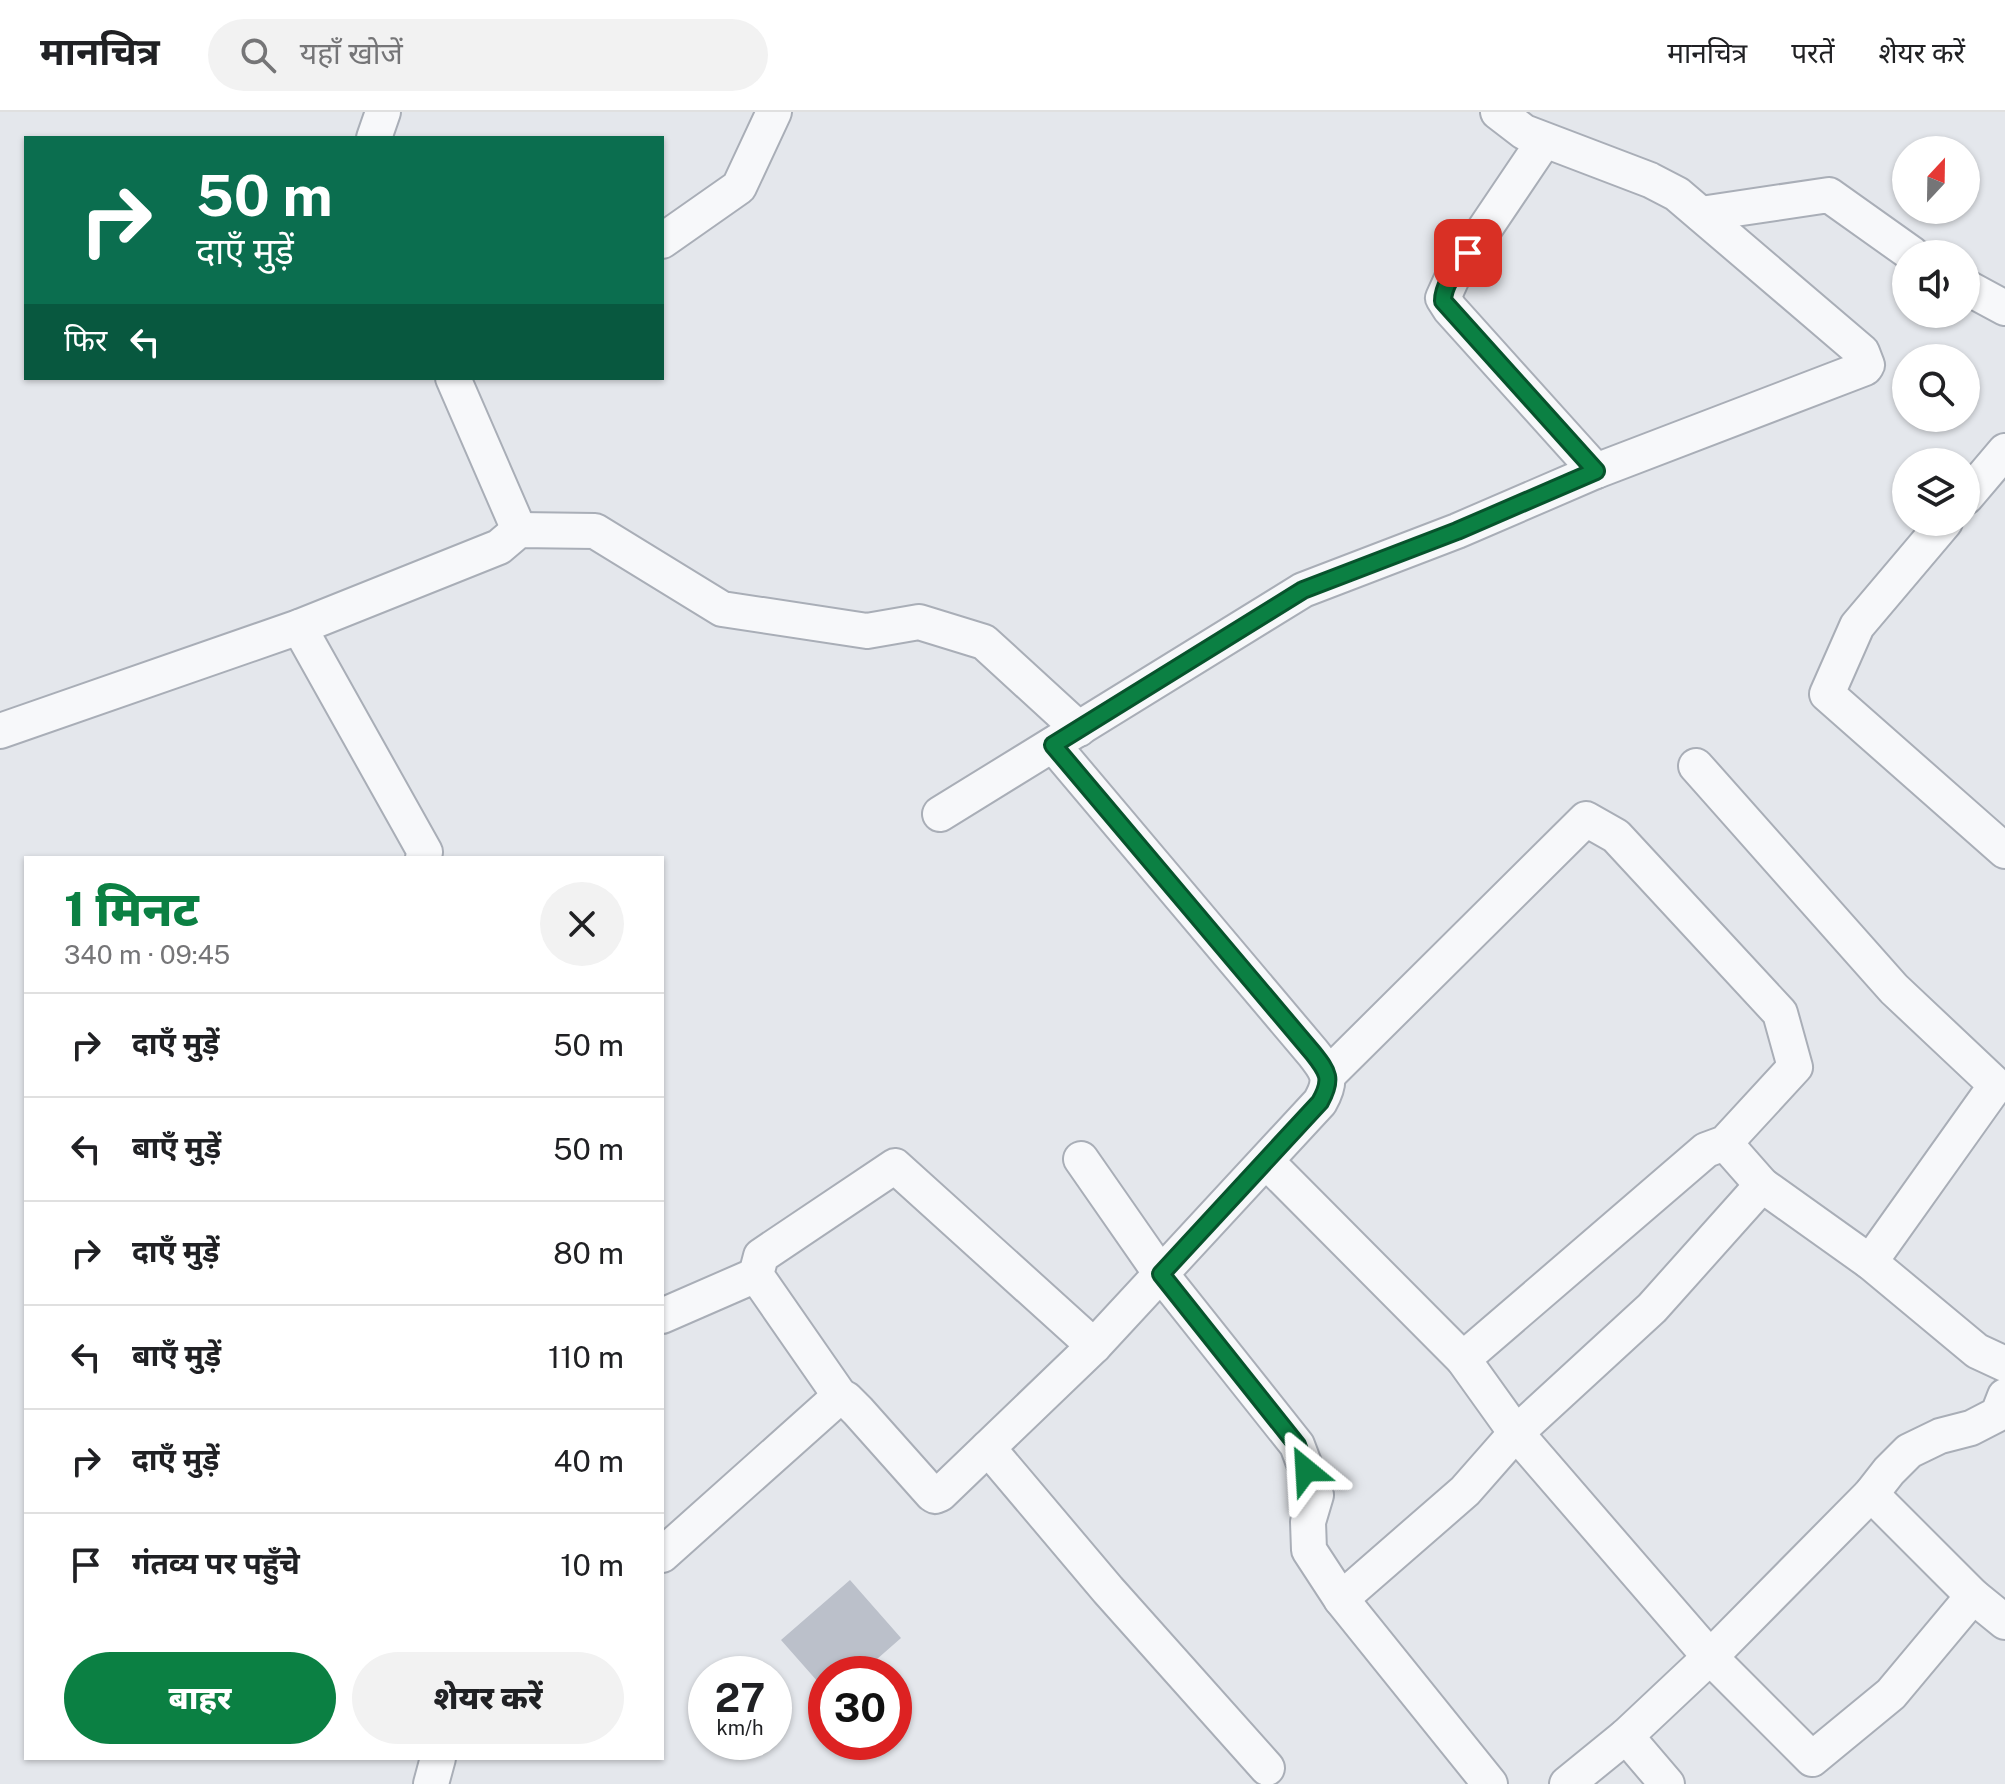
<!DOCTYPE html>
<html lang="hi">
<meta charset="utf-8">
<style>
body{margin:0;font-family:"Public Sans","Noto Sans Devanagari",sans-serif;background:#f2f2f2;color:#202124;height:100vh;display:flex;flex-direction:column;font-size:30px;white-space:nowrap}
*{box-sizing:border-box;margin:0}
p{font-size:26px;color:#757577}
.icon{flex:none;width:44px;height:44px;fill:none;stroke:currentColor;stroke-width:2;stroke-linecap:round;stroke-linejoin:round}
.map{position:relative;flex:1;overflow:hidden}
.side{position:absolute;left:24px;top:744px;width:640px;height:904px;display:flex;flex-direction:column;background:#fff;border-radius:0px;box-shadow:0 2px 6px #0004}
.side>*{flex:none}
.banner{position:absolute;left:24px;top:24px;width:640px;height:244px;border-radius:0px;box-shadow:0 2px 6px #0004;background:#0b6e4f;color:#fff;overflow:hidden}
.needle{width:52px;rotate:22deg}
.fabs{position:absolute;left:1892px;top:24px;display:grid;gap:16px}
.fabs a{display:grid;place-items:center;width:88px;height:88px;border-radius:50%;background:#fff;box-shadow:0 2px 6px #0004;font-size:40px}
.speed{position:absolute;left:688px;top:1544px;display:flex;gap:16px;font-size:40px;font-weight:700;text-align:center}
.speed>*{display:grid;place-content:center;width:104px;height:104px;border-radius:50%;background:#fff;box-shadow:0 2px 6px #0004;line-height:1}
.speed small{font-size:20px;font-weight:400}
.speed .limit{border:12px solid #d22;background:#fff;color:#111}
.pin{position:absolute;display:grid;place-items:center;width:68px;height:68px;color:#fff;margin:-34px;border-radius:16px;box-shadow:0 4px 12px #0006}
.me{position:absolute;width:88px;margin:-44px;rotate:333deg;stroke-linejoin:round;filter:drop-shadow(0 0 6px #0008)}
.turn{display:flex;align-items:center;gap:28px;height:168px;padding:0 40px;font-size:36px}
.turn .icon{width:104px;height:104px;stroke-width:2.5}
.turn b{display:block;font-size:56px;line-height:68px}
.then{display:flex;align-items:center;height:76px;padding:0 40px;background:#0003;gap:16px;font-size:30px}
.round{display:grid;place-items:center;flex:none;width:84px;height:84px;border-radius:42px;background:#f2f2f2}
.overview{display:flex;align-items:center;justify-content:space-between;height:136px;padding:0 40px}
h1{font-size:48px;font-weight:800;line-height:60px;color:#0b8043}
.cta{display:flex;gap:16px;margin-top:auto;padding:16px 40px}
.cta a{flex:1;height:92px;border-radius:48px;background:#0b8043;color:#fff;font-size:32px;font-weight:800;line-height:92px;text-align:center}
.cta a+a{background:#f2f2f2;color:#202124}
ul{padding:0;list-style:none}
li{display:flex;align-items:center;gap:24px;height:104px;padding:0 40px;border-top:2px solid #e0e0e0}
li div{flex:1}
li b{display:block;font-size:30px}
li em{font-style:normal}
header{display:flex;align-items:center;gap:48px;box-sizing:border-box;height:112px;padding:0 40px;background:#fff;border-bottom:2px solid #e0e0e0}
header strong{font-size:38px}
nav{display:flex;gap:44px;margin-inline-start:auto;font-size:28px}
.search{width:560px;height:72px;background:#f2f2f2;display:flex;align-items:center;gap:20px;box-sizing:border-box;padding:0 28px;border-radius:44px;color:#757577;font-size:30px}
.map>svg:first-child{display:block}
.building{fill:#bbc0ca}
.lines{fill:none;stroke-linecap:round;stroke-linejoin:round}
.minor-casing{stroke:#a9aeb7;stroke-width:38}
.minor{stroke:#f7f8fa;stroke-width:34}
.route-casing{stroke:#07532c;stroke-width:20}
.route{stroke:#0b8043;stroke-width:14}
</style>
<header>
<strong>मानचित्र</strong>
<div class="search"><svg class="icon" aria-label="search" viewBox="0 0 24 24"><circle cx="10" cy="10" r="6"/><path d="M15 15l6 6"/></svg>यहाँ खोजें</div>
<nav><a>मानचित्र</a><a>परतें</a><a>शेयर करें</a></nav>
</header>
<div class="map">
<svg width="2005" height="1672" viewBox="0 0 2005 1672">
<rect width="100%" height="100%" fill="#e4e7ec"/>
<polygon class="building" points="850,1468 901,1526 860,1562 826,1562 826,1579 781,1528"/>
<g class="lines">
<defs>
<g id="minor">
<polyline points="374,26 383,0"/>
<polyline points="1544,29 1453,164 1443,186 1450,197 1596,359"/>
<polyline points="1701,102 1829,83 1912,142"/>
<polyline points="662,129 739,75 774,0"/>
<polyline points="1966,175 2005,196"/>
<polyline points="453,266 519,418"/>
<polyline points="1966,385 2005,339"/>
<polyline points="1945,410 1857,514 1827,582 2005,739"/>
<polyline points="299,515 425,740 423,746"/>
<polyline points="0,619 299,515 499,435 519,418 595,419 722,497 867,519 919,510 984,530 1079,617"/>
<polyline points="1696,654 1894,877 1996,973 1870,1150"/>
<polyline points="940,702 1303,478 1457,419 1596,359 1865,256 1867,253 1862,240 1677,82 1650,68 1524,20 1498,0"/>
<polyline points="1328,963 1586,707 1616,724 1780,901 1795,955 1725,1031 1706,1038 1463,1247"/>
<polyline points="1725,1031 1762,1073 1870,1150 1977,1239 2005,1252"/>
<polyline points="1081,1047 1161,1162 1297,1333 1316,1383 1308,1410 1309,1438 1341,1487 1490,1672"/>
<polyline points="1266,1049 1463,1247 1516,1321 1710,1545 1812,1647 1891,1582 1973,1484"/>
<polyline points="662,1204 756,1163"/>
<polyline points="840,1284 756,1163 761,1144 895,1054 1094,1234"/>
<polyline points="988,1336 1108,1478 1267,1656"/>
<polyline points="1871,1382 1973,1484 2005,1510"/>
<path d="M662,1443L840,1284L846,1287L858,1299L932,1382L935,1384L940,1382L1094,1234L1320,990C1333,967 1328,960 1313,941L1053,633"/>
<polyline points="1341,1487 1465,1379 1516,1321 1652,1196 1762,1073"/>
<polyline points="1626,1624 1667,1672"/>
<polyline points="431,1672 438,1646"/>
<polyline points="1567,1672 1626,1624 1710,1545 1871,1382 1889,1359 1909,1339 1940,1324 1971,1316 1998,1302 2005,1284"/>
</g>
</defs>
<use href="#minor" class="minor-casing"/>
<use href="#minor" class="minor"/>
</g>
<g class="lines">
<defs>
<path id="route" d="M1306,1358L1297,1333L1161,1162L1320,990C1333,967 1328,960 1313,941L1053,633L1303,478L1457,419L1596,359L1443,189C1443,172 1458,155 1468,141"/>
</defs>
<use href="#route" class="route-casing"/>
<use href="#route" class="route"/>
</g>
</svg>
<div class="fabs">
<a><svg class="needle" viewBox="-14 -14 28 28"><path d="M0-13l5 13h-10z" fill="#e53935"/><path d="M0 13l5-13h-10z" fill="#757577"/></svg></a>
<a><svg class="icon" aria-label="sound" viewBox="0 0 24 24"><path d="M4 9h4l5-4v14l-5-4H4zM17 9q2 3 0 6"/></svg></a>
<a><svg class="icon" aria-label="search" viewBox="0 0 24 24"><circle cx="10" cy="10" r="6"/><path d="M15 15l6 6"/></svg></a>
<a><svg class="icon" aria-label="layers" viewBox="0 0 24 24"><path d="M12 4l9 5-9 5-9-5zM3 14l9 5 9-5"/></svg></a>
</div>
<div class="speed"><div>27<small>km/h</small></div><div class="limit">30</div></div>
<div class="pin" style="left:1468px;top:141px;background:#d93025"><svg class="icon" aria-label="arrive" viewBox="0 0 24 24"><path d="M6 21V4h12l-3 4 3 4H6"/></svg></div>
<svg class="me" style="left:1306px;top:1358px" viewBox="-20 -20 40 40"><path d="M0-17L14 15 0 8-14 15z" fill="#0b8043" stroke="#fff" stroke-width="4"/></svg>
<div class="banner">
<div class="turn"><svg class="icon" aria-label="right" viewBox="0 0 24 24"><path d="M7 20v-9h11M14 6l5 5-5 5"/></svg><div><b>50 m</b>दाएँ मुड़ें</div></div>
<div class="then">फिर<svg class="icon" aria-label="left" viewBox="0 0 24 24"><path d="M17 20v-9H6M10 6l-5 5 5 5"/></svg></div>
</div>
<section class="side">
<div class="overview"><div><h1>1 मिनट</h1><p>340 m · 09:45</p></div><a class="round"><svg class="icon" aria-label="close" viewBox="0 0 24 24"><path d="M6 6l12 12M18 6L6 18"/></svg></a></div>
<ul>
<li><svg class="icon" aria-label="right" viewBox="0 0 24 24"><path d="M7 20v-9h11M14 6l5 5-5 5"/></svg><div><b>दाएँ मुड़ें</b></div><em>50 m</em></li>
<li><svg class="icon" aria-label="left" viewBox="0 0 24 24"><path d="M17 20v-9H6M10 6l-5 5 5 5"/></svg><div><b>बाएँ मुड़ें</b></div><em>50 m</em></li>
<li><svg class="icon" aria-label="right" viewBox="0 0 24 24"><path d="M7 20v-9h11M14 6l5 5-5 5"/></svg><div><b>दाएँ मुड़ें</b></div><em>80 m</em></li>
<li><svg class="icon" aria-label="left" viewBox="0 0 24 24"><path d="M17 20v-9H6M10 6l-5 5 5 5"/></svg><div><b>बाएँ मुड़ें</b></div><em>110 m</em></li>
<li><svg class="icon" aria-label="right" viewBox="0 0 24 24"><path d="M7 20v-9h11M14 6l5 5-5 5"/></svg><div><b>दाएँ मुड़ें</b></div><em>40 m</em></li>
<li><svg class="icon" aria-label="arrive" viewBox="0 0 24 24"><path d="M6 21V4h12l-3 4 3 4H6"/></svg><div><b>गंतव्य पर पहुँचे</b></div><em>10 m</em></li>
</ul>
<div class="cta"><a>बाहर</a><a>शेयर करें</a></div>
</section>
</div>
